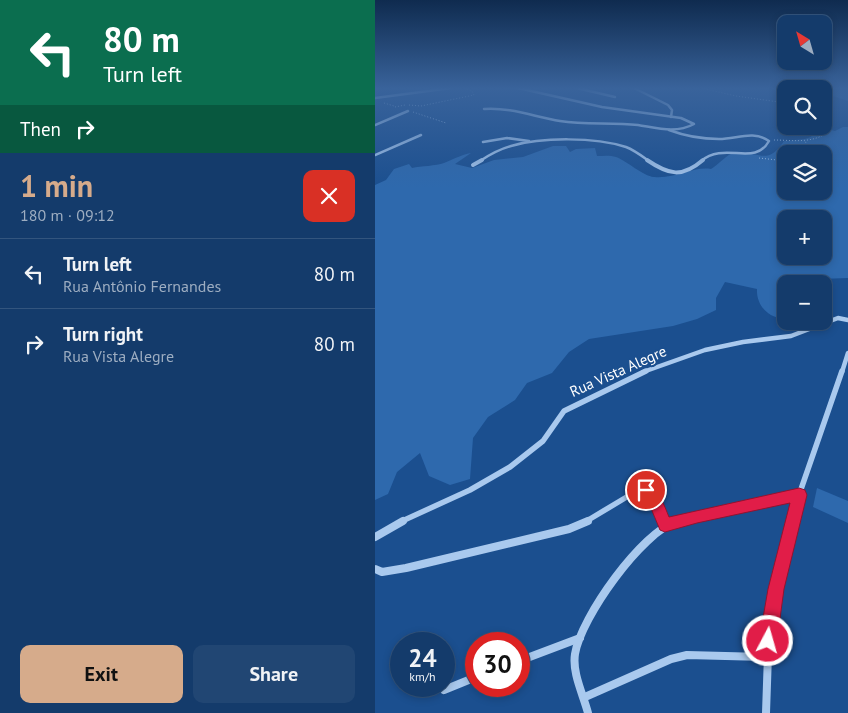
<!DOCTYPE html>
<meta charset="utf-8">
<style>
body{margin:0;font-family:"PT Sans",sans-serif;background:#214673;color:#f1f3f6;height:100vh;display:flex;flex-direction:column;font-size:19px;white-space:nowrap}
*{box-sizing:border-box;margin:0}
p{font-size:16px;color:#9dadc1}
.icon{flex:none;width:28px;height:28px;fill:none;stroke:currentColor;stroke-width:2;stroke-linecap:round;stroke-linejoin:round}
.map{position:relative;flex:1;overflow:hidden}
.side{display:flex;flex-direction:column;background:#143b6b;width:375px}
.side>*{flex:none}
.guide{background:#0b6e4f;color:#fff;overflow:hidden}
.needle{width:32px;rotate:323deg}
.tools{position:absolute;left:402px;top:15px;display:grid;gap:10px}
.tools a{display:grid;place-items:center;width:55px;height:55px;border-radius:10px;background:#143b6b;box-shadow:0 2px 8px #0003,0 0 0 1px #33557e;font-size:25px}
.speed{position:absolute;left:15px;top:632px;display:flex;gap:10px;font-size:25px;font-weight:700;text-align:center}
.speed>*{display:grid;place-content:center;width:65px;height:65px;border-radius:50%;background:#143b6b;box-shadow:0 2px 8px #0003,0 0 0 1px #33557e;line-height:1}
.speed small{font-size:12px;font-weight:400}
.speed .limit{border:8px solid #d22;background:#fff;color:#111}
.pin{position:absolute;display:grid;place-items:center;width:42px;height:42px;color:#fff;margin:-21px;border:2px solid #fff;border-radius:50%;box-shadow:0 1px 5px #0007}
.me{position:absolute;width:55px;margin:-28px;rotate:6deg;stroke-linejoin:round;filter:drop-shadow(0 0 4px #0008)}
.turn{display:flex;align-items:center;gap:18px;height:105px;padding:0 20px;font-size:22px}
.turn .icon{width:65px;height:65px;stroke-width:2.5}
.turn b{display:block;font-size:35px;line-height:42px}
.then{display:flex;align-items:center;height:48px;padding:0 20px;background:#0003;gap:10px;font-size:19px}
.round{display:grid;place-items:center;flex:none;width:52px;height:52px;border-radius:10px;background:#214673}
.head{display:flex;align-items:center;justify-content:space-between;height:85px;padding:0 20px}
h1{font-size:30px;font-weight:700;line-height:38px;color:#d6ab8b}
.button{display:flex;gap:10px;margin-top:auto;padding:10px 20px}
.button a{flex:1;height:58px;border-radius:10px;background:#d6ab8b;color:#111;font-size:20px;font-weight:700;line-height:58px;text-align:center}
.button a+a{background:#214673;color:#f1f3f6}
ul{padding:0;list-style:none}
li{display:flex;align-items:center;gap:15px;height:70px;padding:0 20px;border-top:1px solid #33557e}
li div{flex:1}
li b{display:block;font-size:19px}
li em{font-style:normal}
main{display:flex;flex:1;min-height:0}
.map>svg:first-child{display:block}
.green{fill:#2e69ad;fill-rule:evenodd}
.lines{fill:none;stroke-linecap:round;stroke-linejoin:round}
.path{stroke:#a9c9ee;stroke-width:1;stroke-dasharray:1 2;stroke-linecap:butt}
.minor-far4{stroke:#a9c9ee;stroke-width:2.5}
.minor-far3{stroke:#a9c9ee;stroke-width:4}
.minor-far2{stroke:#a9c9ee;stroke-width:4.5}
.minor-far1{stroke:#a9c9ee;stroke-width:5.5}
.minor{stroke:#a9c9ee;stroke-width:8}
.route{fill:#e11d48;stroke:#92132f}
.labels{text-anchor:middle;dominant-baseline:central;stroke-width:4;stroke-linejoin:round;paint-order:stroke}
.street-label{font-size:15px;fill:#fff;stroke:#1b4f8f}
</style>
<main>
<section class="side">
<div class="guide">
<div class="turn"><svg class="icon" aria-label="left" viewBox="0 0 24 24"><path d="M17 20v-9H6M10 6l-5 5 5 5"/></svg><div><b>80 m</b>Turn left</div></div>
<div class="then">Then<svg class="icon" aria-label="right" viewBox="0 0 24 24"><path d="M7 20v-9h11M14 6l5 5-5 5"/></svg></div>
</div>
<div class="head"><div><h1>1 min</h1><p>180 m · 09:12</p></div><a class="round" style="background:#d93025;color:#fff"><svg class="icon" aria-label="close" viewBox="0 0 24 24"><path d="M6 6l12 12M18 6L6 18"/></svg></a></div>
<ul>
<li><svg class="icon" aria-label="left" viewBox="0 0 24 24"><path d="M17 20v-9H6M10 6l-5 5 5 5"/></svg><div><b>Turn left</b><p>Rua Antônio Fernandes</p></div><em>80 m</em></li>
<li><svg class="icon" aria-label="right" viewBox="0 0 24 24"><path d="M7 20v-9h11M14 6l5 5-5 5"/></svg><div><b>Turn right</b><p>Rua Vista Alegre</p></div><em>80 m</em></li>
</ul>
<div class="button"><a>Exit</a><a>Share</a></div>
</section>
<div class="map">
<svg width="473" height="713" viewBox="0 0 473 713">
<rect width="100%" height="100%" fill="#1b4f8f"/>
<g class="green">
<polygon points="428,88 473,88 473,101 449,93 449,89"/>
<path d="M468,127H473V278L445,279L446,284H411V318C394,320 381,305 382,289L350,282L341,298V310L322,319L298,326L214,339L194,352L177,373L152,383L140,400L113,417L98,438L95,479L75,485L54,476L45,453L22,472L13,494L0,500V185L11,180L19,169L34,164L37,168C46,166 61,166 69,163C79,159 86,155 96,153L80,164L97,168L119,160L148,157L178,146H191L195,152L201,149L220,148L222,156C228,156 235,155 241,157C252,161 268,176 279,177C301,179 319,166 336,169C343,165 352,154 359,153C382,149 392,168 409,141C416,140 423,140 430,139C445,135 438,126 460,131ZM411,154H449V191H411ZM411,219H449V256H411Z"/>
<polygon points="442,488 473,501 473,523 438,507"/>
</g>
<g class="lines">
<g class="path">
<polyline points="326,88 361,96 411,103"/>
<polyline points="407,89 419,89"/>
<polyline points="9,103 19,106"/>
<polyline points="34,105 46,106 99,95 97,91 87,88"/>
<polyline points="20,107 30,105"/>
<polyline points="38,112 71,123"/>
<polyline points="449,117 454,118 449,120"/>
<path d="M399,140C418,140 437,144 453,132L445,126"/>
<polyline points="428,154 436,150 429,140"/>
<polyline points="384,158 411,161"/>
</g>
<g class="minor-far4">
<polyline points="202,88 240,97"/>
<polyline points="259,88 293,105 297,110 296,117"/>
<polyline points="398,88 401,89"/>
<polyline points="0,98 76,88"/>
<path d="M109,109C135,107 160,117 185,121C211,125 237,122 263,125C282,128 301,134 319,124L306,118L227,107L143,88"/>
<polyline points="0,125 33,111"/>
<path d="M294,130C310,136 327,139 344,139C362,139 378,130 394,141C380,167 350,141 326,161"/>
<polyline points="108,142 132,138 154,141"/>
<polyline points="0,155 46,135"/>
<path d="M105,161C114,155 125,149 136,146C167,137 220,137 251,147C259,150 267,156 274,161"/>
</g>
<g class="minor-far3">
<path d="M272,160C294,175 307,178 328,160"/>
<polyline points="98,165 107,160"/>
</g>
<g class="minor-far2">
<polyline points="268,372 330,350 368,342 416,336 463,318 473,320"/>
<polyline points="467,372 473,353"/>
</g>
<g class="minor-far1">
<polyline points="25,522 95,490 135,467 168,441 189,411 271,371"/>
<polyline points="210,522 255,495 271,491 280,503 289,522"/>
<polyline points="298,522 424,495"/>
<polyline points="417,522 424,495 467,371"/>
</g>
<g class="minor">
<polyline points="288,521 290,525"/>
<polyline points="0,537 28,521"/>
<polyline points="0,569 7,572 31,568 194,529 213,521"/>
<polyline points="144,661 205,638"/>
<polyline points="69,690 101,677"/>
<polyline points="210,697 296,659 312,655 392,657"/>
<path d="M213,713C208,694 197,673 200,654C206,617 267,532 302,521"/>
<polyline points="391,713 394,625 418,521"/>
</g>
</g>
<linearGradient id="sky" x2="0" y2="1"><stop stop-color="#0f2b4f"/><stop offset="0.47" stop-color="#39639b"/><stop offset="1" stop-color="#39639b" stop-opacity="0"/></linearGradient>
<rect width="473" height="188" fill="url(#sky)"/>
<path class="route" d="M271,484C284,489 289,505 294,517L424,488L430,490L432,495L409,589L402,641L399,647L393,650L387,647L384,641L393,589L415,503L322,523L290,532L285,530L275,506L264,490L266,486Z"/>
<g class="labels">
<g class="street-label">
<text transform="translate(243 371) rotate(-24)">Rua Vista Alegre</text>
</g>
</g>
</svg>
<div class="tools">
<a><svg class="needle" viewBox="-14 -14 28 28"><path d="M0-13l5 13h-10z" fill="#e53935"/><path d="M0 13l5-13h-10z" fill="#9dadc1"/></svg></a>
<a><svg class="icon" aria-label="search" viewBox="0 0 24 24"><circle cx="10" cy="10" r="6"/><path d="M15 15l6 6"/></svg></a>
<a><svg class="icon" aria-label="layers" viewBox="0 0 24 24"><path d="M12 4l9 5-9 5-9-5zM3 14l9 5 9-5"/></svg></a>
<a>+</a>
<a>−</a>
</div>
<div class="speed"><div>24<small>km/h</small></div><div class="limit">30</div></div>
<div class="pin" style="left:271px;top:490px;background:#d93025"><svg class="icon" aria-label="arrive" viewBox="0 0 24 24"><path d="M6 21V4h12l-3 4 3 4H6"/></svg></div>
<svg class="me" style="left:393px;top:641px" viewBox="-20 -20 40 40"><circle r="17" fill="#e11d48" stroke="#fff" stroke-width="3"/><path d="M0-11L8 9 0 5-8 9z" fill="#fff"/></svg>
</div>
</main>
